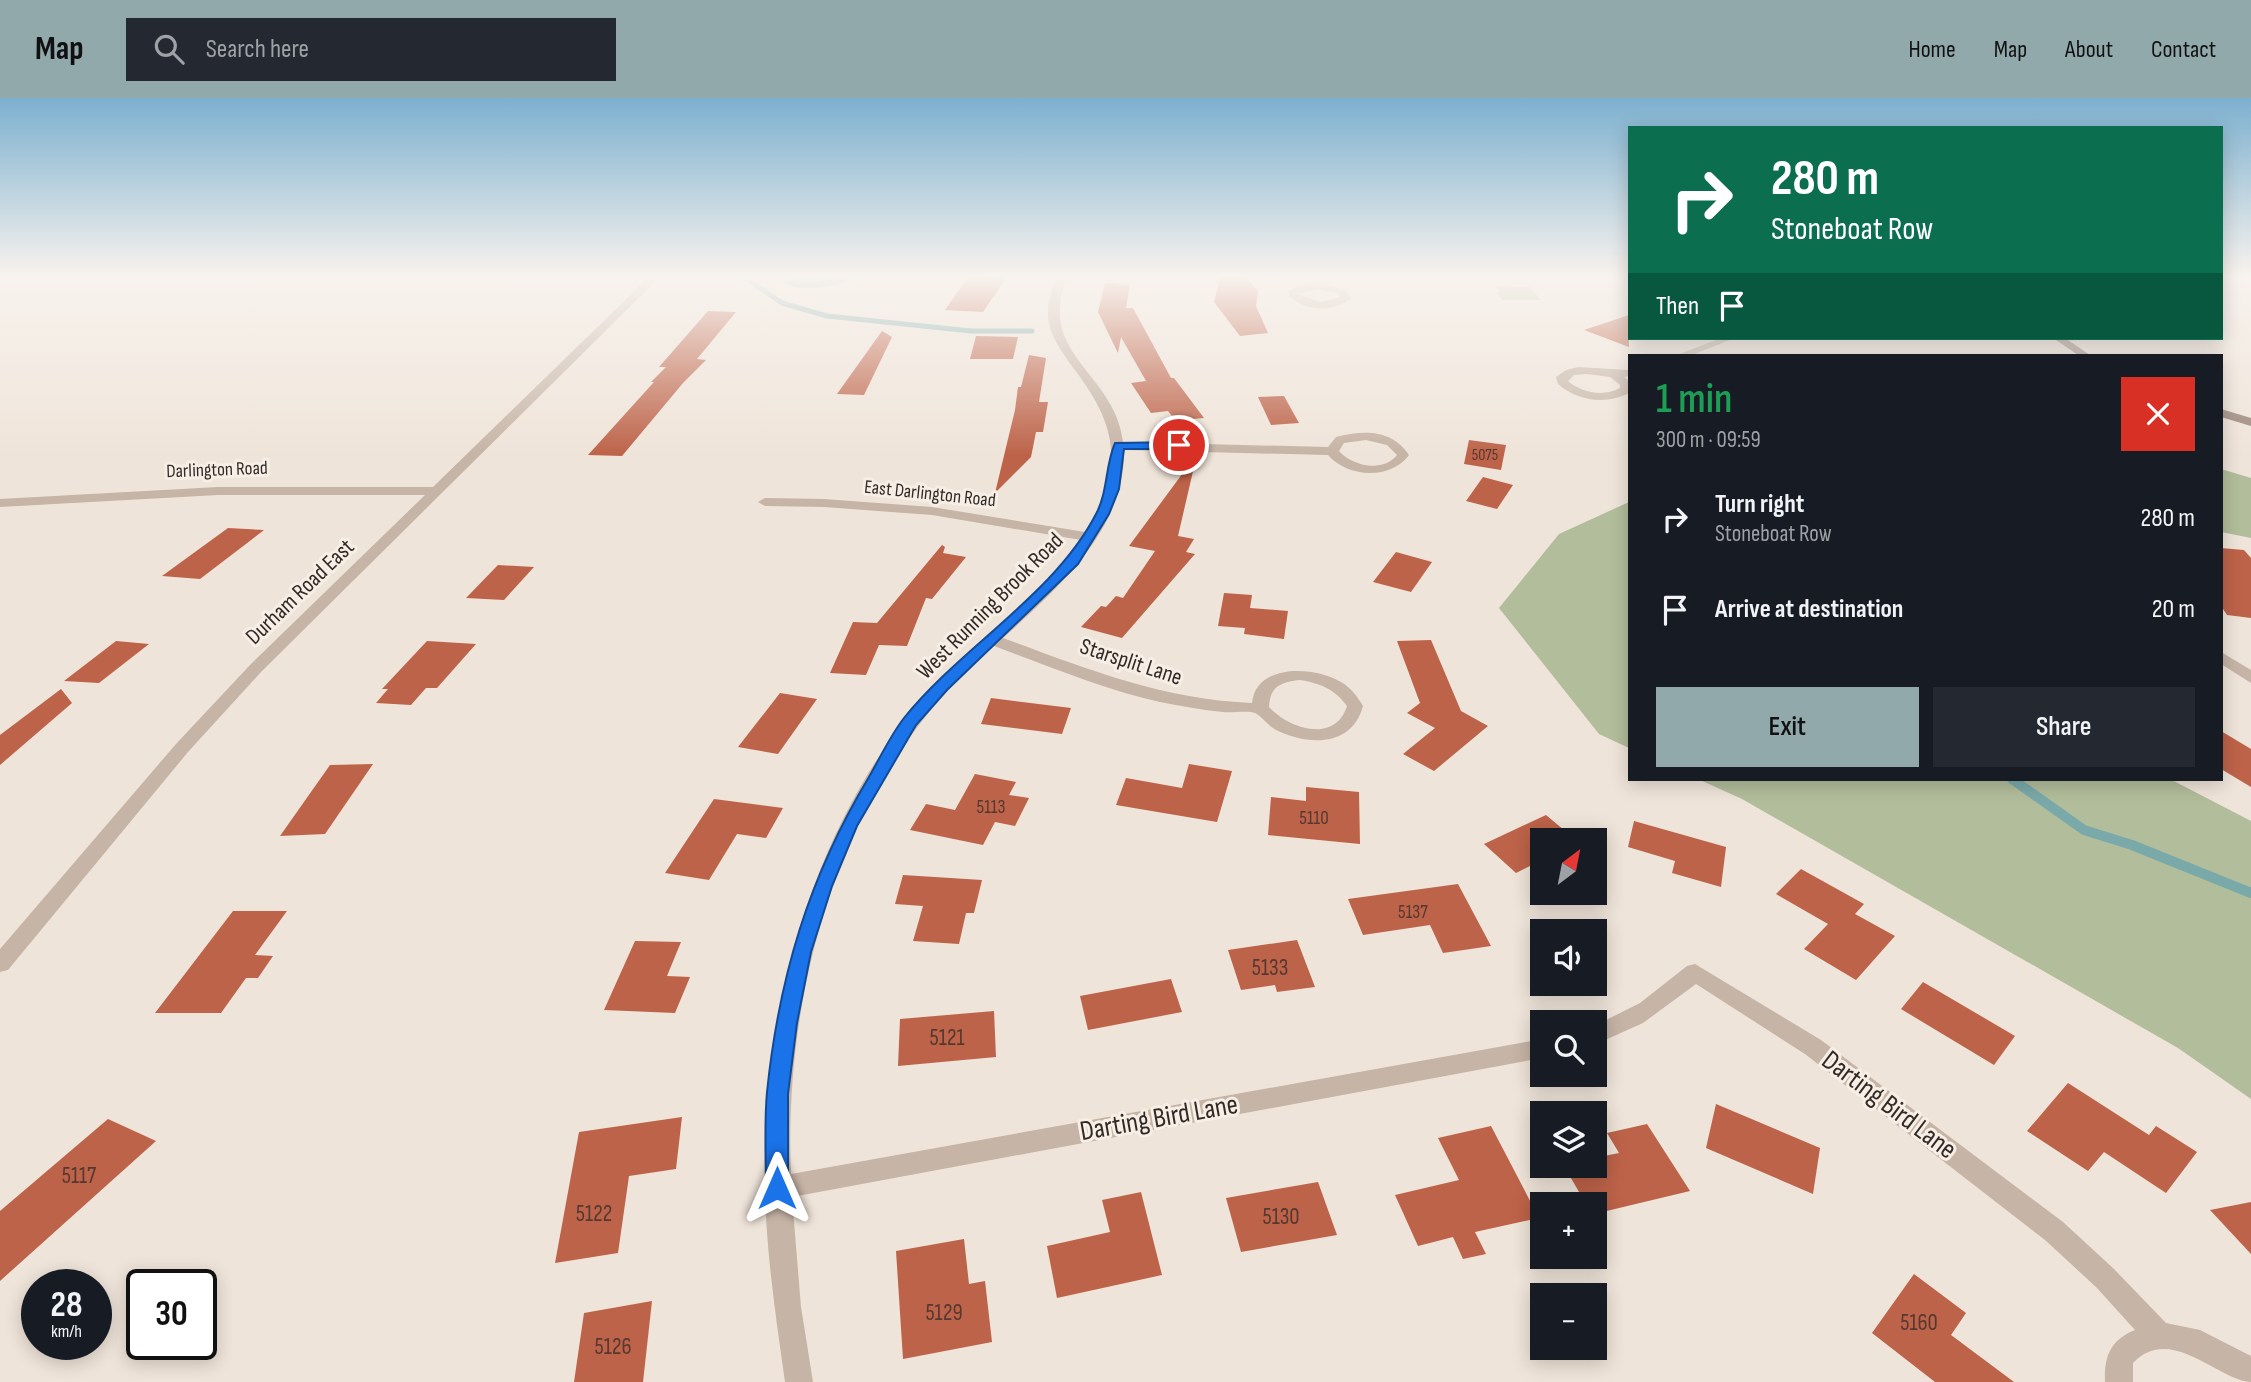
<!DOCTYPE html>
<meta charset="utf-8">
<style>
body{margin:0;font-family:"Sofia Sans Condensed",sans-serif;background:#242831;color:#f1f3f6;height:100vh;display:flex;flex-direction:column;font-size:26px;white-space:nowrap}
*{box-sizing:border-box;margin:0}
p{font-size:23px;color:#9ea1a6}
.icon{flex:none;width:38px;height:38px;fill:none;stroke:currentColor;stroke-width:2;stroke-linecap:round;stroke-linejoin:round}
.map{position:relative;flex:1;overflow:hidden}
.panel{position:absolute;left:1628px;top:256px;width:595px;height:427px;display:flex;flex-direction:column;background:#171b24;border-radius:0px;box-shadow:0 4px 18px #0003}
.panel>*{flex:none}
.banner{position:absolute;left:1628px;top:28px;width:595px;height:214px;border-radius:0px;box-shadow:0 4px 18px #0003;background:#0b6e4f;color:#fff;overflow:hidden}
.needle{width:46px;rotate:32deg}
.fabs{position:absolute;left:1530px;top:730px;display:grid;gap:14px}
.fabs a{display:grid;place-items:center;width:77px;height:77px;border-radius:0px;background:#171b24;box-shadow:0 4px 18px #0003;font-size:35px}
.speed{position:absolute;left:21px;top:1171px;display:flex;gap:14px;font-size:35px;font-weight:700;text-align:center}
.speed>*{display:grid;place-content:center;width:91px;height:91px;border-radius:50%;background:#171b24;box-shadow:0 4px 18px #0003;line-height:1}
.speed small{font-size:18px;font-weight:400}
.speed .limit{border:4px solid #111;border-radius:10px;background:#fff;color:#111}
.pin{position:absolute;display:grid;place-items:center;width:60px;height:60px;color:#fff;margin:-30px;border:4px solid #fff;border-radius:50%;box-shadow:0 2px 7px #0007}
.me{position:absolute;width:77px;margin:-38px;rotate:0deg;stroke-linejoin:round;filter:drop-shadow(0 0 5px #0008)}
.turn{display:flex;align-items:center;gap:24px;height:147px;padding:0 28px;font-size:32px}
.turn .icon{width:91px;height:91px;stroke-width:2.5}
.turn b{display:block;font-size:49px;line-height:60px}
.then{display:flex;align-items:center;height:66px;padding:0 28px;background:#0003;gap:14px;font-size:26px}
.round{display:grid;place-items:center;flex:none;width:74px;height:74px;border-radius:0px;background:#242831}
.summary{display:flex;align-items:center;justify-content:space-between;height:119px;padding:0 28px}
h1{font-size:42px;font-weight:600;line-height:52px;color:#1e9e55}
.action{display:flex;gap:14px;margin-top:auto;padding:14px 28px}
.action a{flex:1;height:80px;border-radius:0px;background:#92a9ac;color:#111;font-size:28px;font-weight:600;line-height:80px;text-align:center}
.action a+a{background:#242831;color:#f1f3f6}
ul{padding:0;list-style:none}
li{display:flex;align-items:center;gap:21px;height:91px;padding:0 28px}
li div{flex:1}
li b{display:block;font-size:26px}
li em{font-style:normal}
header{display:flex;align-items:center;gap:42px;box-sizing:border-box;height:98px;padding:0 35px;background:#92a9ac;color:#111}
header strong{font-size:33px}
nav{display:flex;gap:38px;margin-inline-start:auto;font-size:24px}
.search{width:490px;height:63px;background:#242831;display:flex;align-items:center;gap:18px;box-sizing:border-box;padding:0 24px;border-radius:0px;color:#9ea1a6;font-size:26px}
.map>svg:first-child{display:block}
.green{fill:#b2bd9b}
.water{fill:#7aa9aa}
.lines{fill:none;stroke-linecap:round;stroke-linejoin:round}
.stream-far1{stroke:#7aa9aa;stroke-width:5}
.stream{stroke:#7aa9aa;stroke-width:10}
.building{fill:#bd6349}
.street{fill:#c6b4a6;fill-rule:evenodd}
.secondary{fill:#998378;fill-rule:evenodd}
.route{fill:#1a73e8;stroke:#114b97;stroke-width:2}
.labels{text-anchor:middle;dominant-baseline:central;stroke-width:6;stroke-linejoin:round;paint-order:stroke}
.far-number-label{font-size:16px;fill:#563830}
.far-street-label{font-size:19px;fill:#332a27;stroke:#f7efe5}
.number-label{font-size:19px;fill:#563830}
.street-label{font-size:23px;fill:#332a27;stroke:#f7efe5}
.near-number-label{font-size:23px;fill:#563830}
.near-street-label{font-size:28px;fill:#332a27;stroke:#f7efe5}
</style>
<header>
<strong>Map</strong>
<div class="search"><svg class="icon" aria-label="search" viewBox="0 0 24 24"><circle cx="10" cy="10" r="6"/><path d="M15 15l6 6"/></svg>Search here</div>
<nav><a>Home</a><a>Map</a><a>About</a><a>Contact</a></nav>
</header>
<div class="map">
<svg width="2251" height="1284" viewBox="0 0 2251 1284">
<rect width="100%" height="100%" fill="#efe4d9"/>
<g class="green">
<polygon points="1496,188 1530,189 1541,202 1502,202 1497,195 1500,194"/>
<polygon points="2221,371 2251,380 2251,440 2221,434"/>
<polygon points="1629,404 1629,650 1599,636 1499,510 1559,436"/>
<polygon points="1698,681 2170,681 2251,723 2251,1001 2178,950 1742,701"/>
</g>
<path class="water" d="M795,177H855L857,180C839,187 798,197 782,183Z"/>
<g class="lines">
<polyline class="stream-far1" points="735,177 750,183 782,205 827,218 971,233 1032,233"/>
<polyline class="stream" points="2012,681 2084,732 2132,747 2251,795"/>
</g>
<g class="building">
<polygon points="980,177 1008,177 983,214 945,212 968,179 979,180"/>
<polygon points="1221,177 1245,178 1258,193 1256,208 1268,235 1240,238 1214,204"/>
<polygon points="1105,185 1130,186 1126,210 1133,210 1171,280 1174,280 1204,320 1193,321 1199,331 1188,338 1168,313 1151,315 1131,285 1146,283 1121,239 1118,255 1098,214"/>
<polygon points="708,213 736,214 697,261 706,262 683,285 622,358 588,357 654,284 651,284 666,269 659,269"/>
<polygon points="1629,217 1629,249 1584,232"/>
<polygon points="882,233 892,239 864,297 837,296"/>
<polygon points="976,238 1018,239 1013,261 970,261"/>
<polygon points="1029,257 1046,260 1039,304 1048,304 1043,334 1036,334 1031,359 995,395 1015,312 1018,289 1021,289"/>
<polygon points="1284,298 1299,325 1271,327 1258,299"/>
<polygon points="1469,342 1506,347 1501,372 1464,366"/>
<polygon points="1197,356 1178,438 1194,441 1186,454 1195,456 1122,540 1081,529 1101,508 1106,509 1116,498 1123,500 1155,453 1129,448"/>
<polygon points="1483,379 1513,387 1497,411 1466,403"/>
<polygon points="228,430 264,432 200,481 162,478"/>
<polygon points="942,447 945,449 943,455 966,459 932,501 926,500 907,548 879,547 866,577 830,575 853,524 877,525"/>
<polygon points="2221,450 2244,452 2251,460 2251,520 2227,517 2221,508"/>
<polygon points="1396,454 1432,464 1411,494 1373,484"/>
<polygon points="498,467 534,469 504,502 466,500"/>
<polygon points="1224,495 1252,497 1250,510 1288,513 1284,541 1244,536 1245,530 1218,528"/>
<polygon points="1431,542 1461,613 1488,628 1434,673 1403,656 1435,630 1407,615 1420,605 1397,543"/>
<polygon points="116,543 149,546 99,585 64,583"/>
<polygon points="427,543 476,546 437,590 426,590 411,607 376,605 388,591 382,591"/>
<polygon points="61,591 72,605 0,667 0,637"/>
<polygon points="780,595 817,601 778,656 738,649"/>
<polygon points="991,600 1071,610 1062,636 981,626"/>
<polygon points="2221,633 2251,651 2251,689 2221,671"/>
<polygon points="373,666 325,736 280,738 330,667"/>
<polygon points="1189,666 1232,673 1217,724 1116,707 1126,680 1182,690"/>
<polygon points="975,676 1016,684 1009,697 1029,700 1015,728 995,724 983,747 910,732 926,706 955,712"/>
<polygon points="1306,689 1359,694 1360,746 1268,737 1271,699 1306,703"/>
<polygon points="714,701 783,710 766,740 737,736 709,782 665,775"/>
<polygon points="1546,717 1576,742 1542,742 1542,762 1516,775 1484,746"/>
<polygon points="1634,723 1726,749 1721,789 1672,775 1675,763 1628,749"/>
<polygon points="1801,771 1864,806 1855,816 1895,838 1856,882 1804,851 1828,826 1776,796"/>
<polygon points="903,777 982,782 974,815 966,815 959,846 913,843 923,808 895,806"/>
<polygon points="1458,786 1491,848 1443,855 1430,827 1363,837 1348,801"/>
<polygon points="233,813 287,813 255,857 273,858 258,880 246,880 221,915 155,915"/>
<polygon points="1297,842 1315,889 1277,894 1275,887 1241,892 1228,852"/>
<polygon points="635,843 681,844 667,878 690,879 675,915 604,912"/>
<polygon points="1171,881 1182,914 1088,932 1080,898"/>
<polygon points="1923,884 2015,938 1994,967 1901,911"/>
<polygon points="994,913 996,959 898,968 900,921"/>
<polygon points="2068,985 2149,1037 2156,1028 2197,1054 2166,1095 2104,1054 2088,1073 2027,1033"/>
<polygon points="1716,1006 1820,1050 1813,1096 1706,1050"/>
<polygon points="682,1019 676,1071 629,1078 618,1155 555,1165 579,1034"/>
<polygon points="108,1021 156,1043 0,1183 0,1113"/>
<polygon points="1647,1026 1690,1093 1594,1116 1594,1106 1586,1106 1564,1068 1594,1068 1594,1060 1619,1055 1607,1035"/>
<polygon points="1491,1028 1539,1120 1475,1134 1486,1156 1463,1161 1453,1139 1418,1148 1395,1097 1459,1082 1438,1040"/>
<polygon points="1318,1084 1337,1137 1241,1154 1226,1100"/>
<polygon points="1141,1094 1162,1177 1057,1200 1047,1148 1110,1134 1102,1102"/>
<polygon points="2251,1104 2251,1156 2210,1112"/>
<polygon points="964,1141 969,1186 985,1183 992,1244 903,1261 896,1153"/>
<polygon points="1914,1176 1966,1215 1951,1237 2014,1284 1935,1284 1872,1235"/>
<polygon points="652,1203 643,1284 574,1284 584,1215"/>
</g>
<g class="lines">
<g class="street">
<polygon points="651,177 662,177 262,573 188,654 8,872 0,874 0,851 176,646 250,567 425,397 218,397 0,409 0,401 218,389 433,389"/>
<path d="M1058,177H1068C1034,257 1115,273 1123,344L1328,349L1336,339C1363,332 1392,331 1409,357C1391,382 1348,380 1328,357L1124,352C1126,431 1057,491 1003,540C1084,570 1164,602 1252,605C1256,565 1315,568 1341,584C1351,590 1357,598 1363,608C1352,649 1309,648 1276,632C1268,628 1262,618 1255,615C1248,612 1232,615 1223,614C1202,612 1181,608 1160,604C1103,591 1049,568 994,548C973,567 952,586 934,608C828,735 784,913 791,1076L1542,941V960L792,1099L801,1209L813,1284H785C776,1220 766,1154 765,1090C760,922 807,743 914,610C963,549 1038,509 1081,442L932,417L824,409L765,408L758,404L765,400L824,401L932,409L1085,434C1125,371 1118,328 1074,271C1062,254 1047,235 1048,213C1048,200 1053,189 1058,177ZM1366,342L1387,347L1397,357C1383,375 1352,368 1339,353L1344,345ZM1300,582C1319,585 1335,591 1347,608C1335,646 1289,631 1269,609C1270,589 1280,584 1300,582Z"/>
<path d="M1317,185L1344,191L1351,200C1334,215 1305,213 1289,198V193L1297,188ZM1317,191L1338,195L1340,199L1320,204L1298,196Z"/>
<polygon points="1721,240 1735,240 1692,257 1677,257"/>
<path d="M1578,269L1629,272V278L1624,279L1629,283V295C1606,307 1577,303 1558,286L1556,279L1566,272ZM1587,276L1610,279L1620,287V290C1603,299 1582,295 1568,283L1574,277Z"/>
<polygon points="2221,554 2251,572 2251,585 2221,566"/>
<path d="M1695,866L1821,942L2063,1124L2114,1171L2166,1225L2200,1232L2251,1258V1284C2220,1284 2171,1225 2133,1265V1284H2105C2104,1259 2110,1242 2135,1232L2096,1189L2045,1142L1805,956L1696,886L1643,925L1594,947V928L1640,905L1687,868Z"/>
</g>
<g class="secondary">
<polygon points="2053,240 2065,240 2090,257 2078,257"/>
<polygon points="2221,311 2251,320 2251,328 2221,319"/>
</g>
</g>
<linearGradient id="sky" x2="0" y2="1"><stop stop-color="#7cb0cf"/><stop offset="0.5" stop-color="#f8f3ee"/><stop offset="1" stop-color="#f8f3ee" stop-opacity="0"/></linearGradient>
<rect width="2251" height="357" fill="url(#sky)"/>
<path class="route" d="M1115,345L1179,344L1184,347L1179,351H1124L1119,391L1109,416L1078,466L947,592L916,627L857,728L832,788L811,854L797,925L788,996V1090L785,1097L777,1100L769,1097L766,1090C766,1058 764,1026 767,994C779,878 809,779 869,679C880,660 890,638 904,620C961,549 1055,496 1096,416C1108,394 1105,368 1115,345Z"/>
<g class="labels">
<g class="far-number-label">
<text x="1485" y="357">5075</text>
</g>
<g class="far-street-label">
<text transform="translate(217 372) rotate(-2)">Darlington Road</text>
<text transform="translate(930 396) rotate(6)">East Darlington Road</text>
</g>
<g class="number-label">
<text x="991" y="709">5113</text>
<text x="1314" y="720">5110</text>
<text x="1413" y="814">5137</text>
</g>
<g class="street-label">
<text transform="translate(300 494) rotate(-44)">Durham Road East</text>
<text transform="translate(990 508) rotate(-45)">West Running Brook Road</text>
<text transform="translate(1131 564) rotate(18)">Starsplit Lane</text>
</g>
<g class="near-number-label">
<text x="1270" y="870">5133</text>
<text x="947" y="940">5121</text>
<text x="79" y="1078">5117</text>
<text x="594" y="1116">5122</text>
<text x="1281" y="1119">5130</text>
<text x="944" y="1215">5129</text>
<text x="1919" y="1225">5160</text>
<text x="613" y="1249">5126</text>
</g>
<g class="near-street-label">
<text transform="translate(1889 1007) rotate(37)">Darting Bird Lane</text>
<text transform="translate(1159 1020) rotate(-10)">Darting Bird Lane</text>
</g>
</g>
</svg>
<div class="fabs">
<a><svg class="needle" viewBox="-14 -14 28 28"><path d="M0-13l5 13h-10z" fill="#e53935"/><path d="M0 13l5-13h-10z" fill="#9ea1a6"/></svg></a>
<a><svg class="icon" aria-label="sound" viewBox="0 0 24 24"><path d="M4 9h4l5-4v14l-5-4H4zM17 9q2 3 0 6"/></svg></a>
<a><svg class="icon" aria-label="search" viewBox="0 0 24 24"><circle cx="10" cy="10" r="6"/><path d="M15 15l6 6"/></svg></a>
<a><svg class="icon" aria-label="layers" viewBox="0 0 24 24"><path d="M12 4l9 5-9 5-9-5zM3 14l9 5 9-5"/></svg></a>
<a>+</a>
<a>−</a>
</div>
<div class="speed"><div>28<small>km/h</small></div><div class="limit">30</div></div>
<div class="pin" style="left:1179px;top:347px;background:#d93025"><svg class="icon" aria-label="arrive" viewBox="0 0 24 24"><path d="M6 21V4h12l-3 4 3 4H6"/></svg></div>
<svg class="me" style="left:777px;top:1090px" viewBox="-20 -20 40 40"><path d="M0-17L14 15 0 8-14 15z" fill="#1a73e8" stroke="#fff" stroke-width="4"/></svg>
<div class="banner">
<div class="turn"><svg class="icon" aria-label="right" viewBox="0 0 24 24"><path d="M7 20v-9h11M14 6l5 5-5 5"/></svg><div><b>280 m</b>Stoneboat Row</div></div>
<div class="then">Then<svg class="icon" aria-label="arrive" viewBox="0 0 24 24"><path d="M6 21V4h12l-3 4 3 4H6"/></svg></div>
</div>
<section class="panel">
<div class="summary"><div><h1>1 min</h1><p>300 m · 09:59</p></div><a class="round" style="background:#d93025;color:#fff"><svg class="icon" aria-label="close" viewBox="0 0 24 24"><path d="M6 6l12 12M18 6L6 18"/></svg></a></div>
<ul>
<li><svg class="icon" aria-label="right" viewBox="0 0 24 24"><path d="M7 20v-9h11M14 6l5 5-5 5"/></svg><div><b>Turn right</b><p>Stoneboat Row</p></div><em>280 m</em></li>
<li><svg class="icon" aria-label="arrive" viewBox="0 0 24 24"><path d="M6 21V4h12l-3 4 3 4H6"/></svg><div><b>Arrive at destination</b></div><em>20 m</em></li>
</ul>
<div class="action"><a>Exit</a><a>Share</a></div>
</section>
</div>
